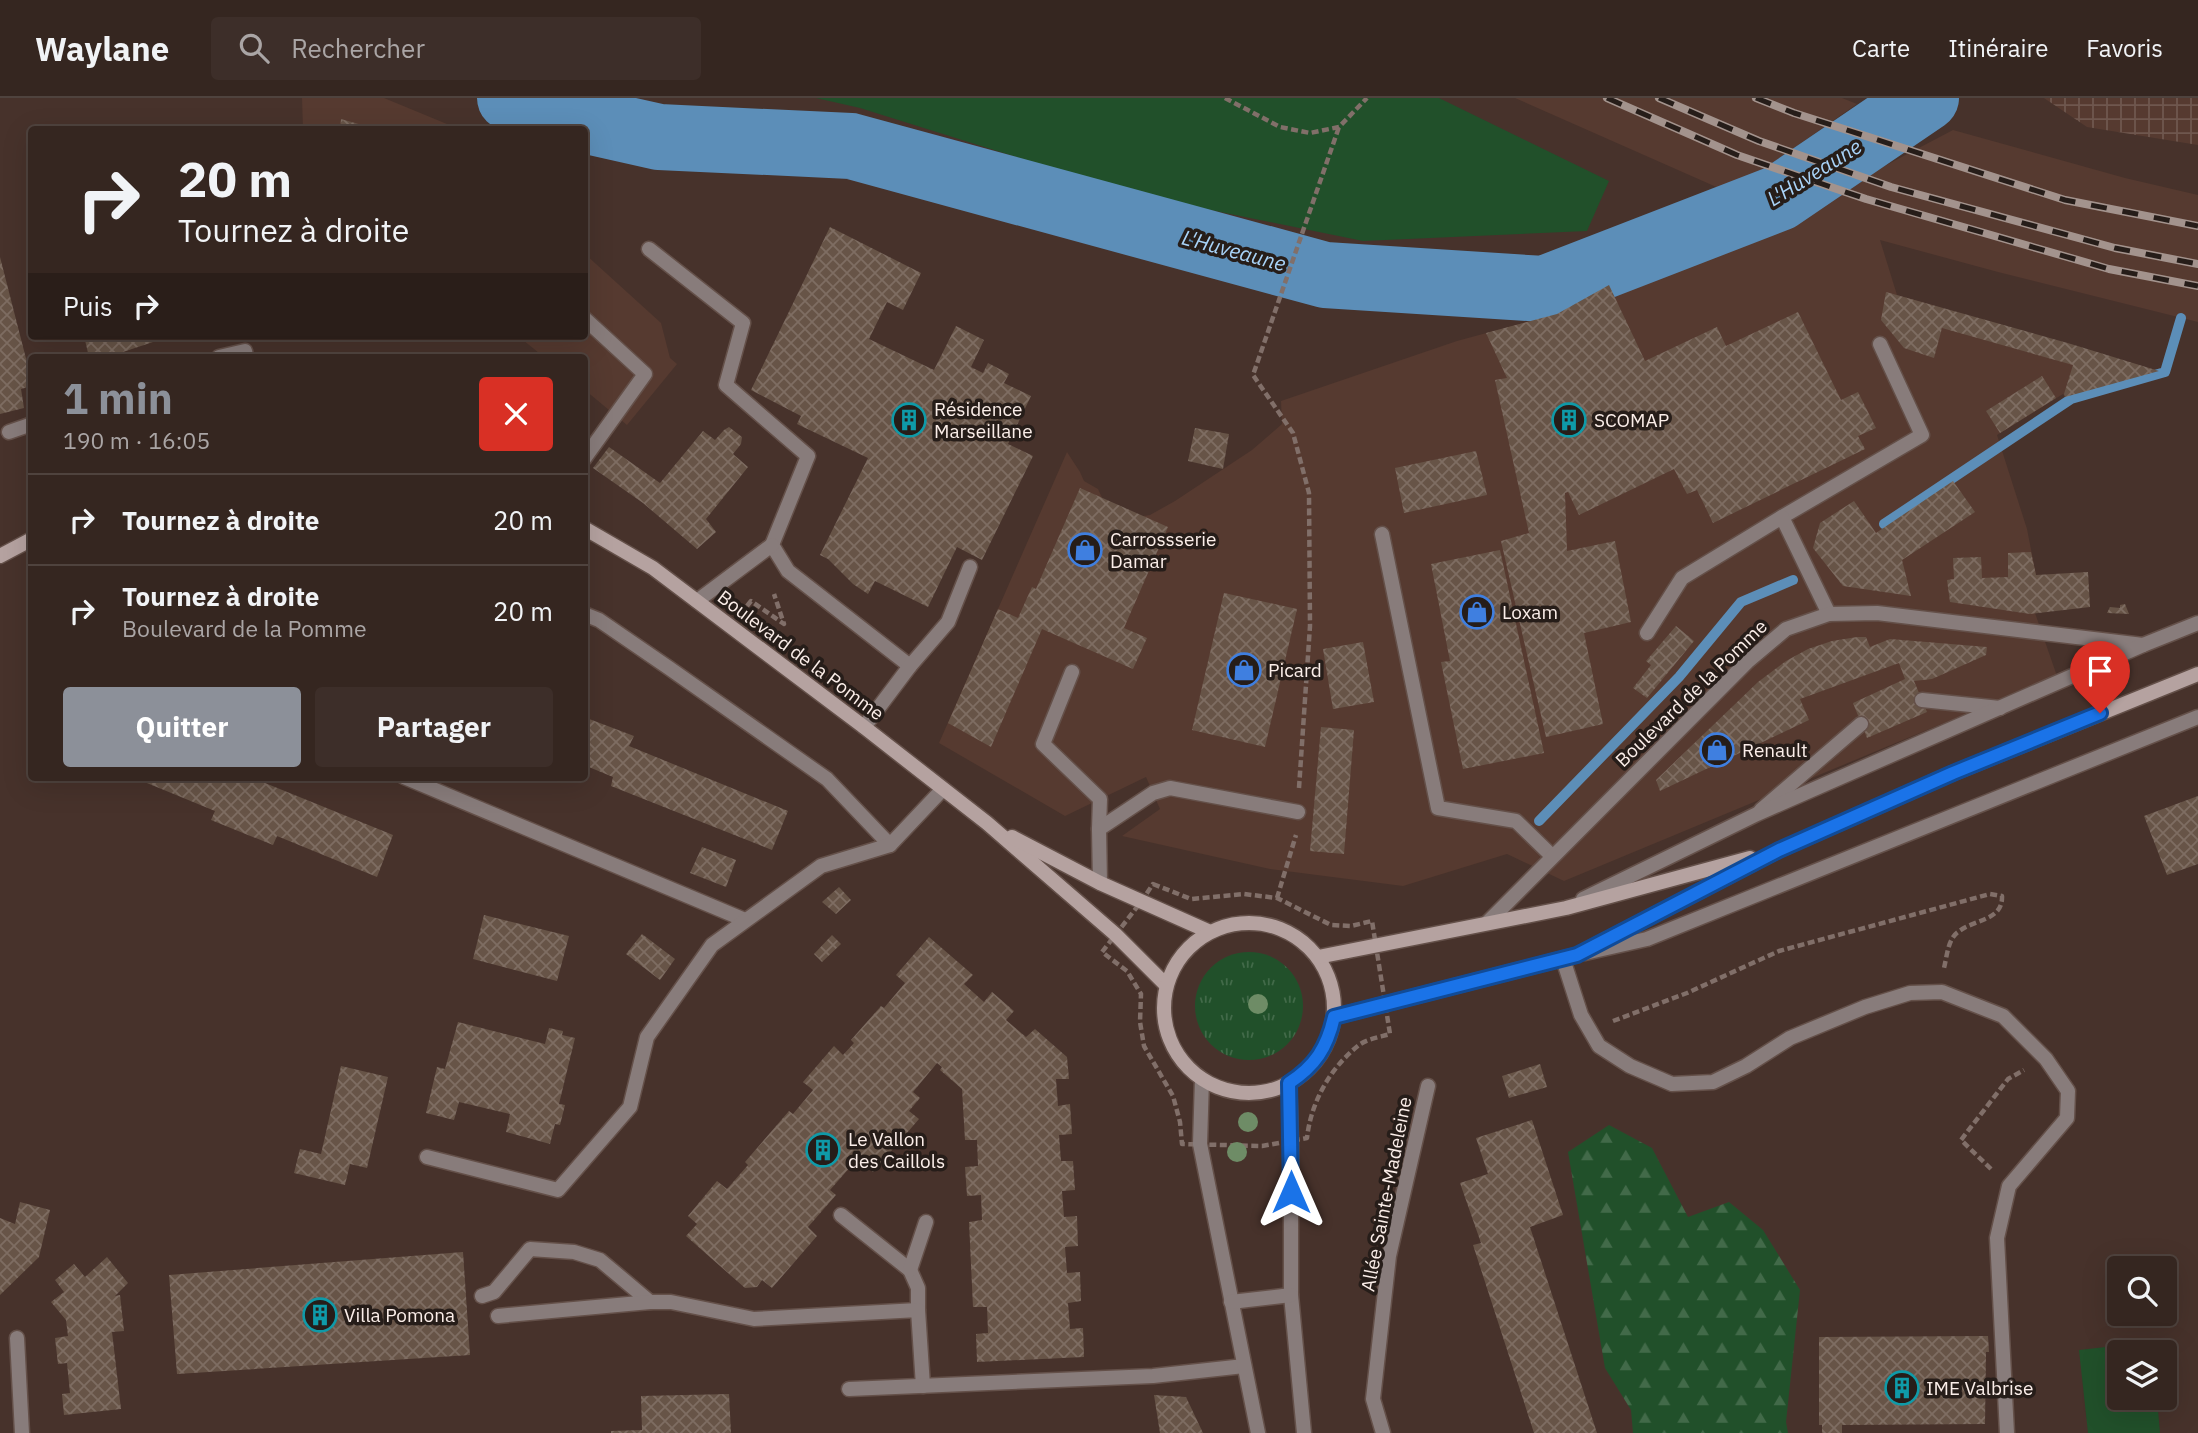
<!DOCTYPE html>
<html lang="fr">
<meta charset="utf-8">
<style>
body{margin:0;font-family:"IBM Plex Sans",sans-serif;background:#3d2e29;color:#f1f3f6;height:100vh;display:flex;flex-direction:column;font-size:26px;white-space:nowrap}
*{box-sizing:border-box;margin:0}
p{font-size:23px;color:#aaa5a5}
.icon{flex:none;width:38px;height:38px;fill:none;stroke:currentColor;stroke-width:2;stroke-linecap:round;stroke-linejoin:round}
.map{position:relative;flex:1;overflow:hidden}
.drawer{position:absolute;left:28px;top:256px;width:560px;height:427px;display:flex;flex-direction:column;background:#352620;border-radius:7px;box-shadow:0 7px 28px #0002,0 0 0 2px #4f433e}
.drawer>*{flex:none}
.banner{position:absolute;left:28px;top:28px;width:560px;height:214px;border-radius:7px;box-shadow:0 7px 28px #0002,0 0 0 2px #4f433e;background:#352620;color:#f1f3f6;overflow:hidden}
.fabs{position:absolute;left:2107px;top:1158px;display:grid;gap:14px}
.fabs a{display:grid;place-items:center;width:70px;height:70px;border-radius:7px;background:#352620;box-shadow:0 7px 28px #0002,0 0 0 2px #4f433e;font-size:35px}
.pin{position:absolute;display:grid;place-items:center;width:60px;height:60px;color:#fff;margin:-72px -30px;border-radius:50% 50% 50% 0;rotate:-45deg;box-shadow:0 0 7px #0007}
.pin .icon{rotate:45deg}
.me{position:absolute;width:77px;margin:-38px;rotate:0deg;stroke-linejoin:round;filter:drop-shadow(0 0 5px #0008)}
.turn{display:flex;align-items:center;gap:24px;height:147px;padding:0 35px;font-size:32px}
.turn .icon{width:91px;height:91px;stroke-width:2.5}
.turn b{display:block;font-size:49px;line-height:60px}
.then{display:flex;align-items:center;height:66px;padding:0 35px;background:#0003;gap:14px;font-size:26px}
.round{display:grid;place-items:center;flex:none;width:74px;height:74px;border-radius:7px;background:#3d2e29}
.headline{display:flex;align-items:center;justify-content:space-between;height:119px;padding:0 35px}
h1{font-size:42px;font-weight:800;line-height:52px;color:#8c9099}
.primary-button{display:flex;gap:14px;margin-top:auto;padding:14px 35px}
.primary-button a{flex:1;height:80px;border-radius:7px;background:#8c9099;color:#fff;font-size:28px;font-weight:800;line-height:80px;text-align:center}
.primary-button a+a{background:#3d2e29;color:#f1f3f6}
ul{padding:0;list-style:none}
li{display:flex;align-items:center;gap:21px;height:91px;padding:0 35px;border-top:2px solid #4f433e}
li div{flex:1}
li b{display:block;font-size:26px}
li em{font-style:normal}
header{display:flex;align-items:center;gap:42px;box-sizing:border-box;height:98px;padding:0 35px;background:#352620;border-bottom:2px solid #4f433e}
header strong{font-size:33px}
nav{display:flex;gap:38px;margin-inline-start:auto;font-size:24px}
.search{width:490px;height:63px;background:#3d2e29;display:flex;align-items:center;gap:18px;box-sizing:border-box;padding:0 24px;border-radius:7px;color:#aaa5a5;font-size:26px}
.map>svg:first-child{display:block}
.built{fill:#563a30}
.industrial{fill:url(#industrial-grid)}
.grass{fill:url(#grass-tufts)}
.forest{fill:url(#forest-firs)}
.park{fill:#21502a}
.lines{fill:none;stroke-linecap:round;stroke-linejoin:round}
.stream{stroke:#5c8eb8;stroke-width:10}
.river{stroke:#5c8eb8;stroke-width:66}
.building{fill:url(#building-cross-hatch)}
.service-casing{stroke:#645049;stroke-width:17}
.minor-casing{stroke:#645049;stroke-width:17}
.tertiary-casing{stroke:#645049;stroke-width:17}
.secondary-casing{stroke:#645049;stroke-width:17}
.path{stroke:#816f69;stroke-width:4.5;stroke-dasharray:7 3.5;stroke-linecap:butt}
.service{stroke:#887c7b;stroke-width:14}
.minor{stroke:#887c7b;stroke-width:14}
.tertiary{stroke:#887c7b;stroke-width:14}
.secondary{stroke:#b5a2a0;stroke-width:14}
.rail-casing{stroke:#a3938d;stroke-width:8}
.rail{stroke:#261d19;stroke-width:5;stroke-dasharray:16;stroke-linecap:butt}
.tree{fill:#6e8c66}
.route-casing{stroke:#114b97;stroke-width:18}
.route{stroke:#1a73e8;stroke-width:12}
.labels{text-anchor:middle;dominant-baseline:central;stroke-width:7;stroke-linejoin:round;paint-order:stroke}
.poi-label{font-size:19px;fill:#fbeee9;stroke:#261d19;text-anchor:start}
.street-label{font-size:19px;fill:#fbeee9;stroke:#261d19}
.water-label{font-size:21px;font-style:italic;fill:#a9d3f8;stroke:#261d19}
</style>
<header>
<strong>Waylane</strong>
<div class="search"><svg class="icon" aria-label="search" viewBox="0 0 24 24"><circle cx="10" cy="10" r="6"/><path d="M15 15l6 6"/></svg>Rechercher</div>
<nav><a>Carte</a><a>Itinéraire</a><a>Favoris</a></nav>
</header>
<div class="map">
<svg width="2198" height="1335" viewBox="0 0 2198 1335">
<defs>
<pattern id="industrial-grid" width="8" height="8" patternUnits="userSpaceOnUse" patternTransform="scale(1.75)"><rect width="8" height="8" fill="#563a30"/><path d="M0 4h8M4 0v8" fill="none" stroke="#6f574e"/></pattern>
<pattern id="grass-tufts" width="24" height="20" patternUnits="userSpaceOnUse" patternTransform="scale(1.75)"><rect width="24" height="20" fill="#21502a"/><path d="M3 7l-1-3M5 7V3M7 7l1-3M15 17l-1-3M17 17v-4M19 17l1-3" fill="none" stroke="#426a49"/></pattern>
<pattern id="forest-firs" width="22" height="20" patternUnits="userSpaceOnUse" patternTransform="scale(1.75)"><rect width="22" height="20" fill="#21502a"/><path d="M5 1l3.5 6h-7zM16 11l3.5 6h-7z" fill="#426a49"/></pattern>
<pattern id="building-cross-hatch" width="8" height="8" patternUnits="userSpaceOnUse" patternTransform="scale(1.75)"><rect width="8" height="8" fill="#675447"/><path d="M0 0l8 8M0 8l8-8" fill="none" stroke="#7e6d62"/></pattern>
</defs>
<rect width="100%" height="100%" fill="#47322b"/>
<g class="built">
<polygon points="302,0 384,0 459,31 303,31"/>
<polygon points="1515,0 1842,0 1857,6 1730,95"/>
<polygon points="1953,32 2125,80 2198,97 2198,224 1998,174 1880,142 1897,197 2159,273 2065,299 2063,296 1997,337 2027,431 2036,477 2035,515 2057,578 1564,783 1507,756 1403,788 1270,771 1122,738 1160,711 1146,679 1065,718 939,645 1067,354 1080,374 1084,383 1098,391 1105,406 1137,419 1150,417 1175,403 1252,352 1282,326 1281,303 1457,243 1557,216 1608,187 1799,113"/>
<polygon points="585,156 661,225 670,260 677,266 627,327 585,292 584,259 544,259 518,238 584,238"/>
</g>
<polygon class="industrial" points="2044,0 2198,0 2198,47 2087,29"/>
<circle class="grass" cx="1249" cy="908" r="54"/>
<polygon class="forest" points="1609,1027 1652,1050 1688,1119 1729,1104 1763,1132 1800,1192 1786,1324 1788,1335 1633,1335 1631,1312 1605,1270 1568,1054"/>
<g class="park">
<polygon points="816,0 1439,0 1609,83 1587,133 1363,143 1137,97 860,10"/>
<polygon points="2151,1244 2152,1255 2119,1255 2119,1300 2157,1300 2160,1335 2088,1335 2079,1252"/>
</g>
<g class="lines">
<g class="stream">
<polyline points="1884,426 2071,301 2165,274 2181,220"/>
<polyline points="1539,723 1679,579 1741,504 1793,482"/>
</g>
<polyline class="river" points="510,0 539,12 659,39 851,48 1325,177 1544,191 1779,100 1926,0"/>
</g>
<g class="building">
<polygon points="341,21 376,31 376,32 340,32"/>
<polygon points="830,129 921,175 903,212 887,204 869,241 934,272 956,228 984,242 971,269 983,275 988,265 1009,276 1004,285 1031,298 1008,346 1033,358 982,462 957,449 928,509 875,483 868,496 853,486 828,461 820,457 868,360 797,326 801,318 751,292"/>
<polygon points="0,159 32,284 32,288 21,291 24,310 0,316"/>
<polygon points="1609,187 1645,263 1717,229 1726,248 1798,214 1841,302 1858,294 1876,330 1858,338 1865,351 1713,425 1697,392 1687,396 1674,371 1579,417 1568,394 1565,395 1567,453 1615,443 1631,524 1584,535 1603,626 1546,639 1501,443 1529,435 1495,282 1507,280 1486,235 1557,216"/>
<polygon points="1886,194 2071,246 2159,273 2065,299 2064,296 2073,267 1942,230 1934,260 1904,250 1881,222"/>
<polygon points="84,238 168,238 168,239 108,259 89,259"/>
<polygon points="2042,278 2056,300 2000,335 1986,313"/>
<polygon points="729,329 742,339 741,346 733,356 748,369 706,421 716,434 697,451 643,405 593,370 609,349 660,385 703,333 715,342 724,332"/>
<polygon points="1195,330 1229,336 1223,371 1188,363"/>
<polygon points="1476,353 1487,397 1404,415 1395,370"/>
<polygon points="1953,383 1975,414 1902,462 1911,498 1843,488 1813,450 1820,425 1854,403 1876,435"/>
<polygon points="1080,390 1168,429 1124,530 1147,540 1133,571 1042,531 991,649 948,625 998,511 1018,520 1032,489 1036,491"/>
<polygon points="1500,452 1544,655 1463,671 1441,564 1450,563 1431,466"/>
<polygon points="2031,454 2036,477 2088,474 2090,509 2030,516 1950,504 1947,482 1954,481 1953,460 1981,459 1982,480 2008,479 2008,455"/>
<polygon points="1224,495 1297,511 1265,649 1192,632"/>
<polygon points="2125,506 2129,516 2107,515 2110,509 2120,510 2120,507"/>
<polygon points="1676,528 1694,543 1647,600 1633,590 1651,567 1646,563"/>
<polygon points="1857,539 1866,539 1870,549 1890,541 1987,549 1986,557 1932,581 1914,583 1927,614 1867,640 1853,605 1905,581 1899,565 1800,601 1809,622 1660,693 1656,682 1758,584 1786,563 1808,551 1832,543"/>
<polygon points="1363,544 1374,604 1333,611 1323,551"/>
<polygon points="584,619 634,638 629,648 788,713 772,752 611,688 613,679 584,667"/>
<polygon points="1321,629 1354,632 1344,756 1310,753"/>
<polygon points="143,679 250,679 393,737 377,779 277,738 273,747 211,722 215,713 142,683"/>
<polygon points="2198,698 2198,766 2167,777 2144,718"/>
<polygon points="702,749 736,762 726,789 690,775"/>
<polygon points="839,789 851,802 836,816 822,804"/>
<polygon points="484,817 569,838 557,883 473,861"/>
<polygon points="642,836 675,861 660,882 626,856"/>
<polygon points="832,837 841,846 822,864 814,856"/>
<polygon points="929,839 973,877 964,886 984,904 992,894 1014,913 1006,922 1026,939 1035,931 1067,959 1069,981 1056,981 1058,1008 1070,1006 1072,1036 1059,1037 1061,1063 1073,1063 1075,1092 1062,1093 1064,1119 1077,1118 1078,1148 1065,1149 1067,1175 1080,1174 1081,1203 1068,1205 1070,1231 1083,1230 1084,1259 977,1264 976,1236 988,1235 987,1209 973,1209 969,1124 982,1122 981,1097 967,1098 965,1069 978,1068 977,1042 965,1042 962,991 940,972 942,969 937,965 913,994 920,1000 909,1013 919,1021 873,1074 864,1065 858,1073 852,1067 830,1092 836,1097 808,1129 817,1138 772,1190 762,1182 757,1189 745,1190 686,1138 697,1126 688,1118 717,1083 727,1091 748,1067 745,1064 789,1013 793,1016 813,992 803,984 834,948 843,957 854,945 851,942 881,908 884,910 905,885 896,877"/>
<polygon points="458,924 545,946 549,930 563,933 562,937 575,940 559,1006 565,1007 560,1027 555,1026 550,1046 506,1034 510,1016 459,1004 454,1022 426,1015 437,969 445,971"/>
<polygon points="1540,966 1547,989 1509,1000 1502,978"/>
<polygon points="341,968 388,979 367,1070 350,1066 345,1087 294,1075 300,1051 321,1056"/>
<polygon points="1532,1022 1563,1117 1530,1129 1597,1335 1534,1335 1473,1147 1481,1145 1460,1085 1488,1076 1476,1040"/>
<polygon points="20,1104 50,1112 39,1159 0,1197 0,1120 15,1126"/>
<polygon points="463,1154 470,1257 177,1276 169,1177"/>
<polygon points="107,1159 128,1185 115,1198 120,1197 124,1233 112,1234 121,1311 64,1317 62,1296 70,1295 67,1265 58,1266 55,1240 68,1238 66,1222 51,1204 64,1194 55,1182 74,1166 85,1179"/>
<polygon points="1988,1238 1989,1254 1986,1254 1985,1326 1842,1327 1842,1335 1822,1335 1822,1327 1819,1327 1819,1239"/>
<polygon points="729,1296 731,1335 611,1335 611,1333 642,1332 641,1298"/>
<polygon points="1154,1297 1186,1299 1203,1335 1160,1335"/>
</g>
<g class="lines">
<defs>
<g id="service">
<polyline points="649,151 743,225 726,287 808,358 772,447 788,473 910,568"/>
<polyline points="584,220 645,276 584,361"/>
<polyline points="219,259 245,253 246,259"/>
<polyline points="9,334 32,326"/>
<polyline points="1782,419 1922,337 1880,246"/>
<polyline points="1382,436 1438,710 1516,723 1552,758"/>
<polyline points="697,503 772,447"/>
<polyline points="584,516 599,522 669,570 827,681 890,747"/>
<polyline points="1647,535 1682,480 1782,419 1829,516"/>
<polyline points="1072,574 1043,646 1100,701 1099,731"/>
<polyline points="1922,602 2000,610"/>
<polyline points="864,629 910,568 948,524 970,469"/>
<polyline points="404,679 745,822"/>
<polyline points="1761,712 1861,626"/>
<polyline points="1100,785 1099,731 1153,695 1170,690 1298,714"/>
<polyline points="1563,861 1581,917 1599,948 1630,968 1672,986 1713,984 1746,968 1790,940 1865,909 1910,895 1942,894 2003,918 2046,961 2068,993 2067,1020 2009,1088 1997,1140 2007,1335"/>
<polyline points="427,1059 558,1092 630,1009 647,939 712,847 821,768 890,747 942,692"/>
<polyline points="841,1117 910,1172 918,1190 918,1212"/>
<polyline points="910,1172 926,1124"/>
<polyline points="482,1198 494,1194 530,1151 574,1154 600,1162 650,1204"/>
<polyline points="498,1218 650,1204 671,1204 754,1221 918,1212 923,1288"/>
<polyline points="17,1240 22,1335"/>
<polyline points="849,1291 1153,1278 1244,1268"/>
<polyline points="1383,1335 1373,1301 1389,1158 1428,988"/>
</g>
<polyline id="minor" points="1487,825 1747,564 1786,531 1829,516 1877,515 2143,547"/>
<g id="tertiary">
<polyline points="1583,801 1757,716 2143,547 2198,525"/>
<polyline points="1585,855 1647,841 2198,619"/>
<polyline points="1202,981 1200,1046 1258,1335"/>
<polyline points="1289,985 1291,1042 1291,1197 1304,1335"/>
<polyline points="1231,1204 1291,1197"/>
</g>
<g id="secondary">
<polyline points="584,430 653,470 864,629 987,725 1115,836 1166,887"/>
<polyline points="0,458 32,441"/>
<polyline points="1012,739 1100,785 1210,834"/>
<circle cx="1249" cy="910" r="85"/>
<polyline points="1318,859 1566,810 1750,760"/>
<polyline points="1334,919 1577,857 1779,752 1953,675 2198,576"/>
</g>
</defs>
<use href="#service" class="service-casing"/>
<use href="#minor" class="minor-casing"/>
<use href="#tertiary" class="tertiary-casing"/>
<use href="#secondary" class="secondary-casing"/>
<g class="path">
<polyline points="1225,0 1280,29 1310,35 1339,29 1367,0"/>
<polyline points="747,508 751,503 784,526 774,496"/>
<polyline points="1299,690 1310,528 1309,395 1293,335 1253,277 1339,29"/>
<path d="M1153,786L1191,801L1244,796L1277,800L1331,827L1351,828L1372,823L1390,936C1380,939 1367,941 1359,947C1330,970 1311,1004 1307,1040L1262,1048L1182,1046L1180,1024L1173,998L1144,948L1140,924L1141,896L1127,873L1102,854L1141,804Z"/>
<polyline points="1277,800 1296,737"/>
<path d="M1613,923L1687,895L1779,853L1990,796L2002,798C2003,823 1974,821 1958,834C1948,841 1947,858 1944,870"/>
<polyline points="1991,1071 1961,1042 2008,981 2024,972"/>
</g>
<use href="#service" class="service"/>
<use href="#minor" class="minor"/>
<use href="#tertiary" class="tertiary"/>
<use href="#secondary" class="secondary"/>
<defs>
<g id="rail">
<polyline points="1607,0 1737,57 1866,101 2109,171 2198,188"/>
<polyline points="1659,0 1759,43 1891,89 2115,150 2198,166"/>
<polyline points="1756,0 1794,15 2065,102 2198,128"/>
</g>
</defs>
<use href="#rail" class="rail-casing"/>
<use href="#rail" class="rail"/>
</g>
<g class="tree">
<circle cx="1258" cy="906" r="10"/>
<circle cx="1248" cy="1024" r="10"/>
<circle cx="1237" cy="1054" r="10"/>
</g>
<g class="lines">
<defs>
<path id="route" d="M1291,1094L1289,985C1315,968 1327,950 1334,919L1577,857L1779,752L1953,675L2100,615"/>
</defs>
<use href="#route" class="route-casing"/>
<use href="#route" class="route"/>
</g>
<defs>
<symbol id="building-ring" viewBox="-11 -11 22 22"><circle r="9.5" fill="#261d19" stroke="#0f9aa8" stroke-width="1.5"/><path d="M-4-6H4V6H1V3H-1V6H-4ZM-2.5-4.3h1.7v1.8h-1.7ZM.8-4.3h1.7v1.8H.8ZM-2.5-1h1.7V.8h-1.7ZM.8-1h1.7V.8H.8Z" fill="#0f9aa8"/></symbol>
<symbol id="shop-ring" viewBox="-11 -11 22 22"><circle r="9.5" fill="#261d19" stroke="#3f7fe0" stroke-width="1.5"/><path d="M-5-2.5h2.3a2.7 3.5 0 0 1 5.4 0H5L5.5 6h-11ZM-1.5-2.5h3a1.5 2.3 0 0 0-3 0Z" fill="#3f7fe0"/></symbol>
</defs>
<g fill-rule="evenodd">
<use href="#building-ring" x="890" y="303" width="38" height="38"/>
<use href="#building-ring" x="1550" y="303" width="38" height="38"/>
<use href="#shop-ring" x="1066" y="433" width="38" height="38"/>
<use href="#shop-ring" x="1458" y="495" width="38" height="38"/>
<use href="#shop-ring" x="1225" y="553" width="38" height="38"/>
<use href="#shop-ring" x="1698" y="633" width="38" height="38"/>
<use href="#building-ring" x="804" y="1033" width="38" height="38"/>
<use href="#building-ring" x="301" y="1198" width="38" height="38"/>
<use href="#building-ring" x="1883" y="1271" width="38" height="38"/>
</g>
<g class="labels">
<g class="poi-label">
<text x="934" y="311">Résidence<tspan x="934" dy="22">Marseillane</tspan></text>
<text x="1594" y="322">SCOMAP</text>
<text x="1110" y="441">Carrossserie<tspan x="1110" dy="22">Damar</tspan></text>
<text x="1502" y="514">Loxam</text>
<text x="1268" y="572">Picard</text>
<text x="1742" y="652">Renault</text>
<text x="848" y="1041">Le Vallon<tspan x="848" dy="22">des Caillols</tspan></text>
<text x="344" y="1217">Villa Pomona</text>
<text x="1926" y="1290">IME Valbrise</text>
</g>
<g class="street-label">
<text transform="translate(801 557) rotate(37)">Boulevard de la Pomme</text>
<text transform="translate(1691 595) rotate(-44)">Boulevard de la Pomme</text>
<text transform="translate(1386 1096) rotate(-79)">Allée Sainte-Madeleine</text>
</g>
<g class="water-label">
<text transform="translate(1814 74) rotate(-32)">L'Huveaune</text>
<text transform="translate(1234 152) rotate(15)">L'Huveaune</text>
</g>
</g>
</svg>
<div class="fabs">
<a><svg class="icon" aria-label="search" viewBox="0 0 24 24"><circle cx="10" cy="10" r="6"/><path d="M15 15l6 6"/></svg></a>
<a><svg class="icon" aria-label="layers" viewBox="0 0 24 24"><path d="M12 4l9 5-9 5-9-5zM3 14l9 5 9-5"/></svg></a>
</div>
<div class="pin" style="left:2100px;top:615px;background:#d93025"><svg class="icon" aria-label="arrive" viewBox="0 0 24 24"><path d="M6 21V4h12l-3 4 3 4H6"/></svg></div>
<svg class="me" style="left:1291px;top:1094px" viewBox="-20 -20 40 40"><path d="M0-17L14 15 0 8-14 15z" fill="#1a73e8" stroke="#fff" stroke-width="4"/></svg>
<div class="banner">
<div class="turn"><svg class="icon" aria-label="right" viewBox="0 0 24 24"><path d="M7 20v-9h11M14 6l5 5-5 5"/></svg><div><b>20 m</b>Tournez à droite</div></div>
<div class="then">Puis<svg class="icon" aria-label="right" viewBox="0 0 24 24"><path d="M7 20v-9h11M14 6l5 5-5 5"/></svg></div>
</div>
<section class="drawer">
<div class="headline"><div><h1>1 min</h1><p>190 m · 16:05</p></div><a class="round" style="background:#d93025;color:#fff"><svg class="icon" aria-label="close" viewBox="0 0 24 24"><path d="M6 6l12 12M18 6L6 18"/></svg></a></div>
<ul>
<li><svg class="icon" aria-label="right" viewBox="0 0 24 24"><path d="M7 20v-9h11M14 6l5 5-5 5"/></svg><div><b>Tournez à droite</b></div><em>20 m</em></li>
<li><svg class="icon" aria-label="right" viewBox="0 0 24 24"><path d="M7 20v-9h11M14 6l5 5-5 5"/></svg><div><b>Tournez à droite</b><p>Boulevard de la Pomme</p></div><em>20 m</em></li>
</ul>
<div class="primary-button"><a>Quitter</a><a>Partager</a></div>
</section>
</div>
